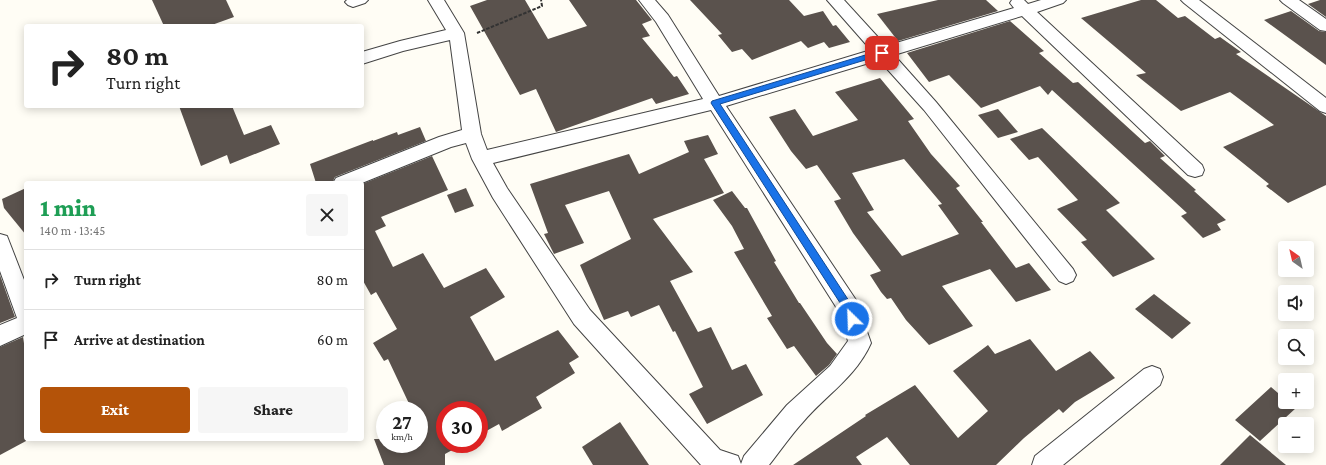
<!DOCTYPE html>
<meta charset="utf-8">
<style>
body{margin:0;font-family:"Crimson Pro",serif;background:#f6f6f6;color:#222;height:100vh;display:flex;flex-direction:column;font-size:15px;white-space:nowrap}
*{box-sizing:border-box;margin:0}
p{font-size:13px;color:#767676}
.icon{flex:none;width:22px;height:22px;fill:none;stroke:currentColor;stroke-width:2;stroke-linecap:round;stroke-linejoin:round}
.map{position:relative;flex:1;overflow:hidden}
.panel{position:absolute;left:24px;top:181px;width:340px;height:260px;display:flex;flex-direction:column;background:#fff;border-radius:4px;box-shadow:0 2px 10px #0003}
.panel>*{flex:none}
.top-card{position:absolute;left:24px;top:24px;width:340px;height:84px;border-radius:4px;box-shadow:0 2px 10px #0003;background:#fff;color:#222;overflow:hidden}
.needle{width:26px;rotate:326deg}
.buttons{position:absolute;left:1278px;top:241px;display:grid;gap:8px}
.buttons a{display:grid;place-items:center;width:36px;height:36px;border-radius:4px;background:#fff;box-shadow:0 2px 10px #0003;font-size:20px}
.speed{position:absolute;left:376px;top:401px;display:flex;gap:8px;font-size:20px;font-weight:700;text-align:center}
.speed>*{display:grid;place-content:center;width:52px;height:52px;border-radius:50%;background:#fff;box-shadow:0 2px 10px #0003;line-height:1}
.speed small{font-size:10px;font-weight:400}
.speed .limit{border:6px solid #d22;background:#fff;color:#111}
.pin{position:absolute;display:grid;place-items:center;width:34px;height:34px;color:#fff;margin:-17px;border-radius:8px;box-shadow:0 2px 6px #0006}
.me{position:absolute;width:44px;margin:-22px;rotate:336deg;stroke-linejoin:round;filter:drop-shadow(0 0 3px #0008)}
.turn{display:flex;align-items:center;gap:14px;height:84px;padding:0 16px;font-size:18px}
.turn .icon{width:52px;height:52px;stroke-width:2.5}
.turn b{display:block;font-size:28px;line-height:34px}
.round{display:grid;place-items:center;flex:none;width:42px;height:42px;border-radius:4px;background:#f6f6f6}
.headline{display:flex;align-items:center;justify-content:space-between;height:68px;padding:0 16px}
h1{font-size:24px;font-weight:800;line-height:30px;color:#1e9e55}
.action{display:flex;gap:8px;margin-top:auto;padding:8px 16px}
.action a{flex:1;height:46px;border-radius:4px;background:#b45309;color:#fff;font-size:16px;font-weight:800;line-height:46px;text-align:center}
.action a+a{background:#f6f6f6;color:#222}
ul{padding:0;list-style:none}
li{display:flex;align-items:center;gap:12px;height:60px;padding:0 16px;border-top:1px solid #e0e0e0}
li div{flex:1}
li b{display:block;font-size:15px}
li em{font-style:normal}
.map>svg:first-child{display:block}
.building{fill:#5a524d;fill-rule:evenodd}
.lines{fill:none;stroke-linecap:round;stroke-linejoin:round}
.street-casing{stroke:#444;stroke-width:2}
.path{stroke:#333;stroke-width:2;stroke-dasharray:3.5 1.5;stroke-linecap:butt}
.street{fill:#fff;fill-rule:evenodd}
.route{fill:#1a73e8;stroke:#114b97}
</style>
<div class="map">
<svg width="1326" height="465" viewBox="0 0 1326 465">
<rect width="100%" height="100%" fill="#fffdf5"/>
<g class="building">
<polygon points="152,0 226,0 234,17 209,26 164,26"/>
<polygon points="487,0 525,0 548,39 587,26 569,0 636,0 652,20 642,24 650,36 642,38 674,77 677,76 689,94 656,104 652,98 556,132 536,89 520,95 470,6"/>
<polygon points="690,0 789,0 804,16 823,11 833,26 836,25 850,42 829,48 824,42 808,48 801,41 752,60 742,49 732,52 718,35 722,34"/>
<polygon points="938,0 986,0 998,11 898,41 877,14"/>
<polygon points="1141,0 1156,0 1178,18 1185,16 1215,39 1220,37 1241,52 1236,54 1326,116 1326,185 1288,203 1266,186 1269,184 1223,147 1274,125 1230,92 1181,111 1136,75 1146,73 1081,18"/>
<polygon points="1320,0 1326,0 1326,17 1308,4"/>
<polygon points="1291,11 1319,31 1326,32 1326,65 1264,20"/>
<polygon points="1010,21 1044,51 1039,53 1073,83 1078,82 1145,143 1150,141 1165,156 1160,158 1196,190 1194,191 1226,220 1217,224 1221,230 1203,238 1181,216 1187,213 1052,90 1048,95 1040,86 981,108 949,75 929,82 907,53"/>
<path d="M880,78L914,119L908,121L931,154L960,186L956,188L983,222H981L1016,268L1029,263L1051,290L1016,302L990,269L942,286L973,326L929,345L906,320L891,298L887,299L881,292L870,275L881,271L853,233L834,201L841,199L817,165L806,169L791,151L769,117L795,109L813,136L858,120L835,92ZM904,159L942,204L938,205L959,234L902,256L867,212L874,210L852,173Z"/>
<polygon points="179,106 232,106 244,135 271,125 280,144 230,164 227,155 201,166"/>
<polygon points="998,109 1018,132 998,138 978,115"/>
<polygon points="420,127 426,141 335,177 332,183 316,183 310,164 373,140 373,141 397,132 398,135"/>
<polygon points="1042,128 1120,203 1106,210 1155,259 1113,277 1081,242 1087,240 1057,209 1078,200 1038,157 1029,160 1010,139"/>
<polygon points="708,135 718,154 704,159 724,193 653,219 693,272 670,281 698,332 711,327 732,370 746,364 763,395 707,424 689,394 703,387 675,331 673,332 659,305 631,317 628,311 604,320 580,265 631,239 609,191 565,205 584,243 554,254 544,234 548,233 530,184 629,154 639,174 689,152 684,141"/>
<polygon points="432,156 448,190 381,217 386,226 375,231 393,267 423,253 444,288 486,268 505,297 470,317 495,361 558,330 579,357 569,363 575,373 536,397 542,408 502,431 499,424 479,435 479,410 445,410 445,444 463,444 445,454 445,465 384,465 374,439 385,439 385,444 419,444 419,410 412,410 388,359 384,361 373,343 397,329 376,292 371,295 362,279 362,184"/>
<polygon points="26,188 26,235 4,208 2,199"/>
<polygon points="466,188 474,206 455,213 447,195"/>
<polygon points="732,191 745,208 747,208 776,261 774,262 799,303 800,303 827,343 837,354 829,365 816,376 794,346 787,349 767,318 772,316 734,252 744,249 732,226 713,200"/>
<polygon points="0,275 15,317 0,323"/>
<polygon points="1154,294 1191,323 1172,339 1135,309"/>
<polygon points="23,337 26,356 26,441 0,455 0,347"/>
<polygon points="1030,339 1056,371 1090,351 1115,378 1075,402 1063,413 1059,409 1024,438 996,465 910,465 887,437 856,457 862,465 793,465 866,416 865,415 915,385 958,438 988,411 953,371 988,345 995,354"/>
<polygon points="1271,387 1285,399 1285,402 1289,402 1296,408 1260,441 1235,420"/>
<polygon points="620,422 649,465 593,465 582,447"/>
<polygon points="1250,435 1286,465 1220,465"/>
</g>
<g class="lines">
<defs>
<g id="street">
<polygon points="347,0 368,0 365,3 353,7 348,5 345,2"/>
<path d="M428,0H444L464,33L481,134L487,150L703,99L656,22L639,0H655L668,15L719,96L871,50L827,0H844L886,46L1014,8L1010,3L1012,0H1024L1028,4L1041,0H1066L1063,3L1037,12L1202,165L1204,170L1202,175L1195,177L1188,175L1022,16L894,55L936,102L1073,269L1076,275L1073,281L1066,284L1059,281L924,110L879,60L726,106L856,300L871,343C856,377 826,395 803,422C791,435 780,451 769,465H701L574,324L493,198L472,159L466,143L451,147L362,183H333L336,178L439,137L462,130L450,40L403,51L362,64V52L400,41L446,30ZM711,110L838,310L848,341L830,366L787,405L744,456L741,464L738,456L720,450L590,310L507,188L493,163Z"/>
<polygon points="1181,0 1199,0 1326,98 1326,113 1320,111 1184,3"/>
<polygon points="1280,0 1299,0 1326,19 1326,31 1320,30 1283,3"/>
<polygon points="0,234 7,236 26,285 26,334 0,346 0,325 17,318 0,271"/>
<polygon points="1152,366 1160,369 1163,377 1160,385 1063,465 1032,465 1035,456 1144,369"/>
</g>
</defs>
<use href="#street" class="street-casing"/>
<polyline class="path" points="477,33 542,6 541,0"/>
<use href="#street" class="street"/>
</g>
<polygon class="route" points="882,50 885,51 885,54 720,104 851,304 857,319 856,322 852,323 849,322 844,309 711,103 712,101"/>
</svg>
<div class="buttons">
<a><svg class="needle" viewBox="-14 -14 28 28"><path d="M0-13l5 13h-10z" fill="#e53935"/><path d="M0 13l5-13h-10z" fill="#767676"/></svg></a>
<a><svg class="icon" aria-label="sound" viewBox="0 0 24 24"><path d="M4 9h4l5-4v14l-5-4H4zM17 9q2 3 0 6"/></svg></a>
<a><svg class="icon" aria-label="search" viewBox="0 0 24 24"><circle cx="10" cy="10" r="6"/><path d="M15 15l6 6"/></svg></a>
<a>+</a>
<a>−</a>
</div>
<div class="speed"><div>27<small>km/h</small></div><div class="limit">30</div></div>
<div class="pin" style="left:882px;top:53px;background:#d93025"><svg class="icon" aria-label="arrive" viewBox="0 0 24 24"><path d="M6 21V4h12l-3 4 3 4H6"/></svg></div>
<svg class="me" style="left:852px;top:319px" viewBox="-20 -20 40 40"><circle r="17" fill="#1a73e8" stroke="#fff" stroke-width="3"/><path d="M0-11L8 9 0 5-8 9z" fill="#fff"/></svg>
<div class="top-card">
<div class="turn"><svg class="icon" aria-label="right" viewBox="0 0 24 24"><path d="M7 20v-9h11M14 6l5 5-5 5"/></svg><div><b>80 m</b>Turn right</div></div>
</div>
<section class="panel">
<div class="headline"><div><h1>1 min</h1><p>140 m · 13:45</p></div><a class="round"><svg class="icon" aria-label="close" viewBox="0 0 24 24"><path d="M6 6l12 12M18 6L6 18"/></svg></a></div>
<ul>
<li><svg class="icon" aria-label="right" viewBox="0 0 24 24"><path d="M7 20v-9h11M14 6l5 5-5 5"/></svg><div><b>Turn right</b></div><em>80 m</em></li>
<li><svg class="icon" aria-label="arrive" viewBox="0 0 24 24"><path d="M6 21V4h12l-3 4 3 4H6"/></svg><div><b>Arrive at destination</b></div><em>60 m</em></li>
</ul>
<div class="action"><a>Exit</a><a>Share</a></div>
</section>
</div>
